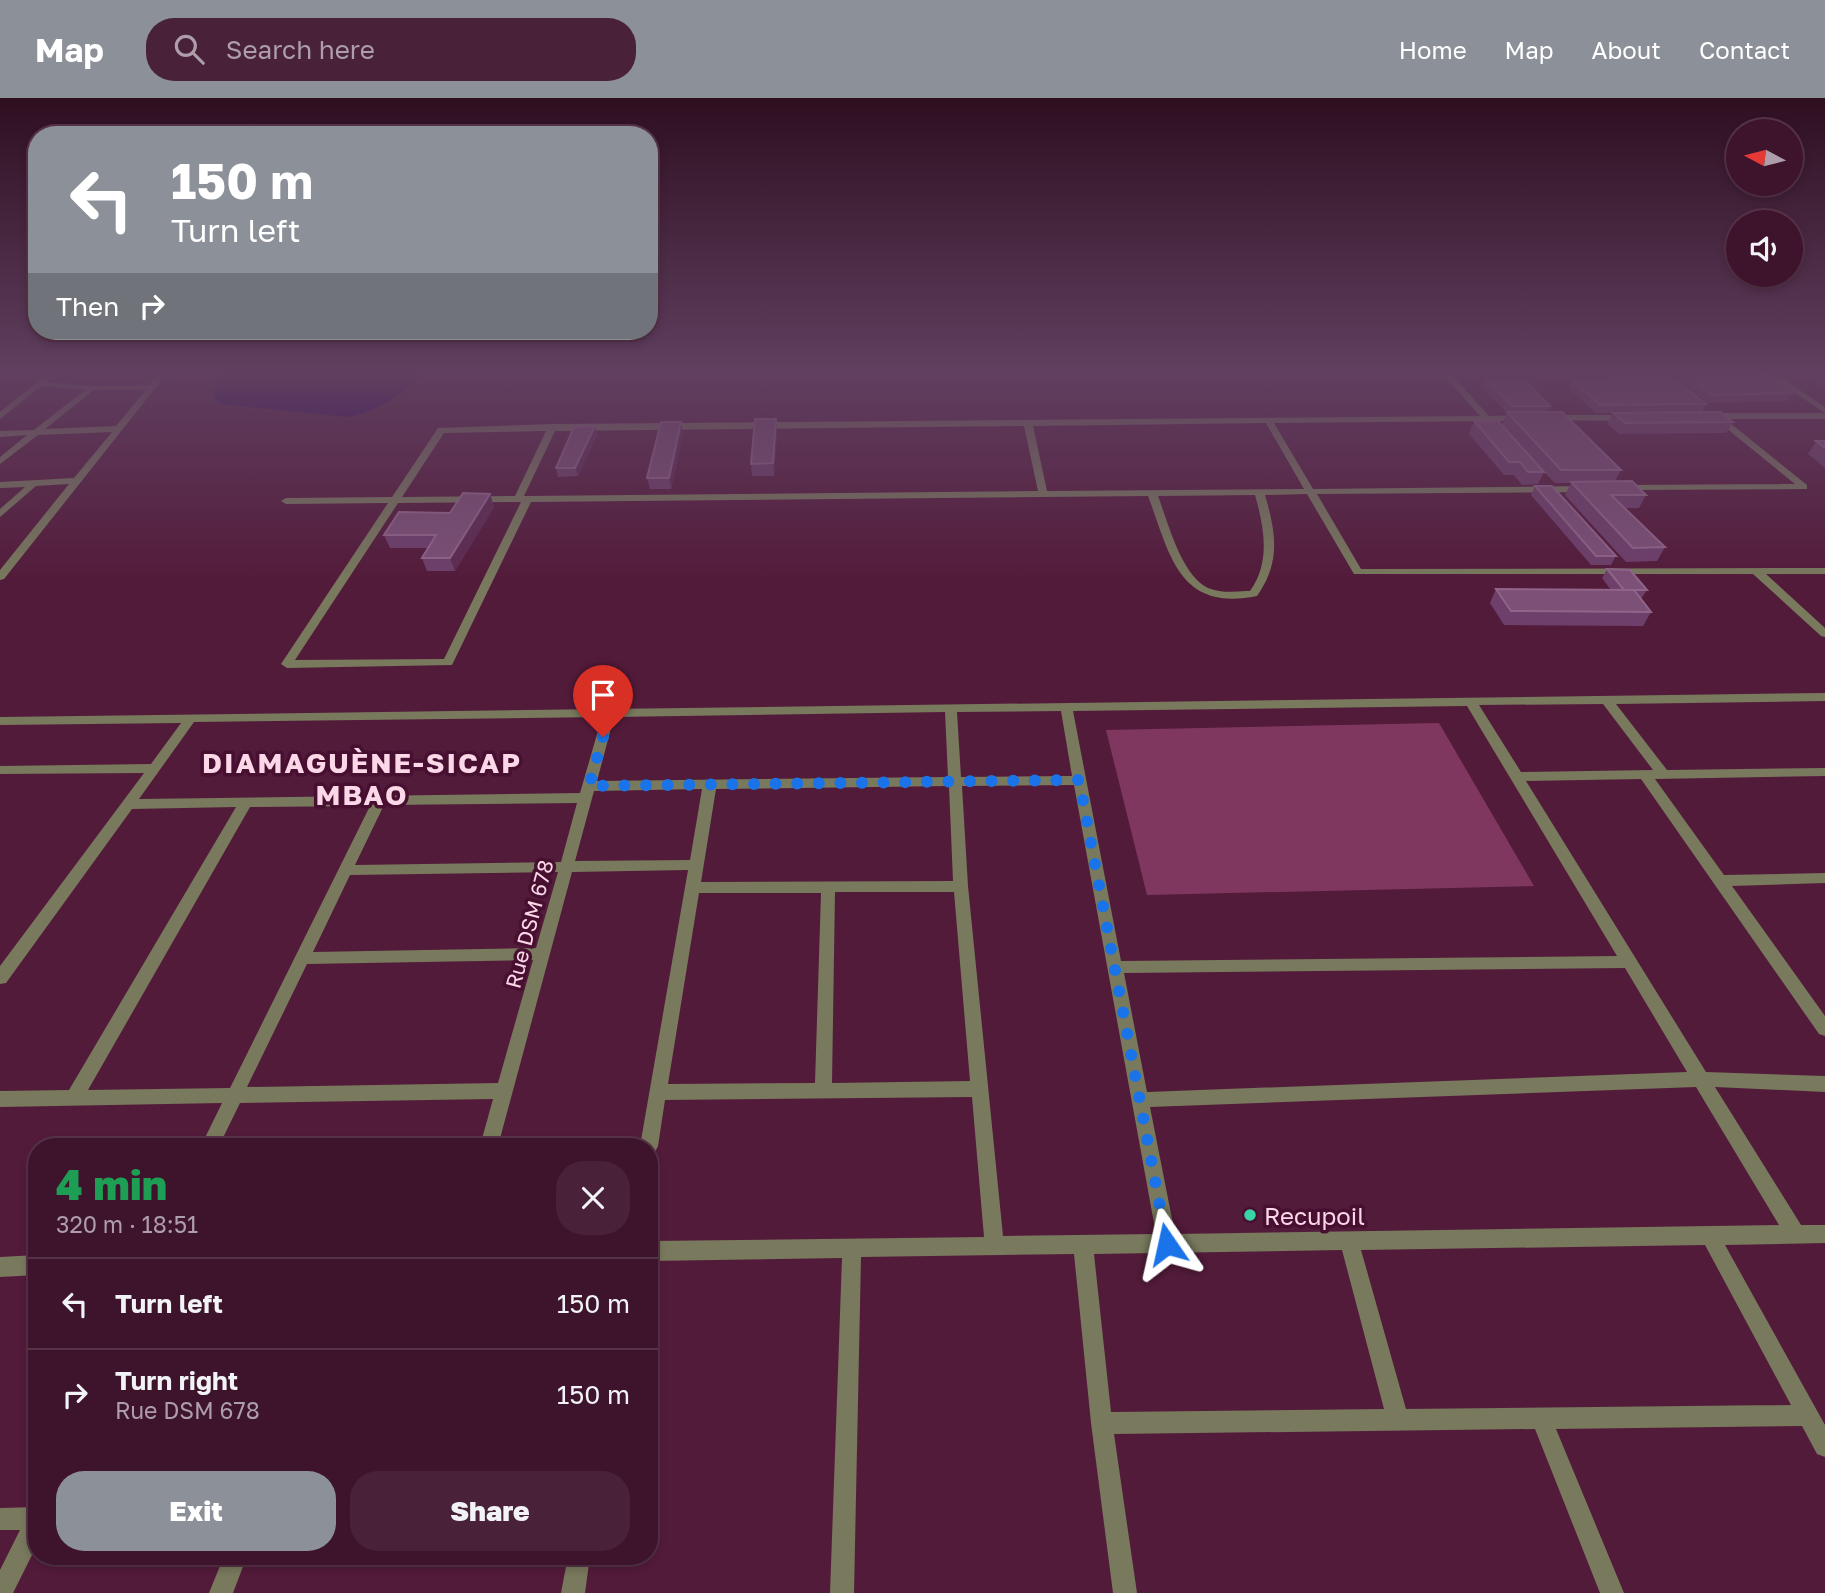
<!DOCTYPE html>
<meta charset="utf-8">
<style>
body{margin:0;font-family:"Golos Text",sans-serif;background:#492138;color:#f1f3f6;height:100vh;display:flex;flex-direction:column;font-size:26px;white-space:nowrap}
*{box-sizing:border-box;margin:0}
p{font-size:23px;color:#ad9ea9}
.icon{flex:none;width:38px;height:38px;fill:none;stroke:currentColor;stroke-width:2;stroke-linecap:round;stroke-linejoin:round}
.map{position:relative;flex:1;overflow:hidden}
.panel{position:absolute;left:28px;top:1040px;width:630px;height:427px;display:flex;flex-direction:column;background:#3e142c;border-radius:28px;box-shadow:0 4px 10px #0003,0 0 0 2px #573348}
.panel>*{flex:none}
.banner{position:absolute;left:28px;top:28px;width:630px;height:214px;border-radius:28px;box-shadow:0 4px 10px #0003,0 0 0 2px #573348;background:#8c9099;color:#fff;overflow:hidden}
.needle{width:46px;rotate:277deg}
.fabs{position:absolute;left:1726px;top:21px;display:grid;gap:14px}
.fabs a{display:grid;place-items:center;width:77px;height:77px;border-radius:50%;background:#3e142c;box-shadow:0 4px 10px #0003,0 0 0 2px #573348;font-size:35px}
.pin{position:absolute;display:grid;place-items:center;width:60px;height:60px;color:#fff;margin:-72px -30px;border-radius:50% 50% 50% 0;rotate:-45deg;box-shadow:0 0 7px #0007}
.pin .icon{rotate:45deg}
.me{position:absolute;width:77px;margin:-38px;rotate:349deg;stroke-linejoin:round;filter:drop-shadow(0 0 5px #0008)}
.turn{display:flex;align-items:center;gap:24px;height:147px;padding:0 28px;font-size:32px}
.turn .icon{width:91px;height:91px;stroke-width:2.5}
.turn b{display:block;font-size:49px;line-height:60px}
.then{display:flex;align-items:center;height:66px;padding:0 28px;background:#0003;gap:14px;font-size:26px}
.round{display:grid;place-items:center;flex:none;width:74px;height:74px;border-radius:28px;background:#492138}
.headline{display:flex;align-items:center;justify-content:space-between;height:119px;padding:0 28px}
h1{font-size:42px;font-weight:800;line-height:52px;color:#1e9e55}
.button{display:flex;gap:14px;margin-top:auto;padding:14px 28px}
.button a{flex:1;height:80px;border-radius:28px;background:#8c9099;color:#fff;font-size:28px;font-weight:800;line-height:80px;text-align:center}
.button a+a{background:#492138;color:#f1f3f6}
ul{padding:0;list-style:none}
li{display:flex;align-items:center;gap:21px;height:91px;padding:0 28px;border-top:2px solid #573348}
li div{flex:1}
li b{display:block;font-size:26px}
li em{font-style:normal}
header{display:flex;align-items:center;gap:42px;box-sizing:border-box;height:98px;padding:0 35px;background:#8c9099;color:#fff}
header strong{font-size:33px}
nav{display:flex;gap:38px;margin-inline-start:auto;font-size:24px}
.search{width:490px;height:63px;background:#492138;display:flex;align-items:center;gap:18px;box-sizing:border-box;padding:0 24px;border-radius:28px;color:#ad9ea9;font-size:26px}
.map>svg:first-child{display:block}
.green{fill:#80375f}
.water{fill:#210156}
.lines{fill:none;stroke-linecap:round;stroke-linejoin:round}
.lane{fill:#78795d;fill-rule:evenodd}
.street{fill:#78795d;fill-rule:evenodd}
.wall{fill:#6d3f6a}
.shaded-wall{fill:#5c2a51}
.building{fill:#7c5077;stroke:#906589;stroke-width:2}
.route{stroke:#1a73e8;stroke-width:12;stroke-dasharray:0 21.6}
.poi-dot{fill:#37d4a6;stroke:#470f30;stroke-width:2.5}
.labels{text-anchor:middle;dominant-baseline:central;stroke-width:7;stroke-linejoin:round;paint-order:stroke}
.street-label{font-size:21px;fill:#fcd7e8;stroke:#470f30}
.near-poi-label{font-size:24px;fill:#fcd7e8;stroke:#470f30;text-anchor:start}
.district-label{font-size:28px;font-weight:bold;letter-spacing:2px;fill:#fcd7e8;stroke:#470f30}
</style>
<header>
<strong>Map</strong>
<div class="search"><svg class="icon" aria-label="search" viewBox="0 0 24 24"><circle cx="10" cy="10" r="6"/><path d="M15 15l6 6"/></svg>Search here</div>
<nav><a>Home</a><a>Map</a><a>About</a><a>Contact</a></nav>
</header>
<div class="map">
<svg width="1825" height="1495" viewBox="0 0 1825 1495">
<rect width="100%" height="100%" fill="#531b3a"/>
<polygon class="green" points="1439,625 1534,788 1147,797 1106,632"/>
<path class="water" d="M224,274H425C402,296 379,314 346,319L220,306L215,301L216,289Z"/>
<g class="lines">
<g class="lane">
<path d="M1441,274H1449L1489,318L1523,317L1527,320L1523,323H1494L1495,325L1491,328L1485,323L1274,325L1313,391L1586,388L1591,391L1586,394L1317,396L1361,471L1825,470V476H1766L1825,530V539L1821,538L1753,476H1354L1307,396L1265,397C1276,435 1281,464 1257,498C1178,514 1170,456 1148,398L531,404L452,567L287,570L281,566L388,405L286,406L281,403L286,400L392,399L438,330L553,326L1480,318ZM1266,325L1304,391L1047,393L1033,328ZM1024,328L1038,393L524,398L555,333ZM546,333L515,398L402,399L444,335ZM1255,397C1264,429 1271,464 1250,493H1246C1234,494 1220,495 1208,490C1181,477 1168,424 1158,398ZM521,404L444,561L295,562L398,405Z"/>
<polygon points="1764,274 1773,274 1825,309 1825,321 1725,321 1807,387 1807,391 1621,392 1621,388 1624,387 1795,386 1715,321 1703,319 1716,315 1825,315"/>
<polygon points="1550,317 1628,317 1632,320 1628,323 1547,322 1547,318"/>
</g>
<g class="street">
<path d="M50,274H58L47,284L92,288L150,287L160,274H168L4,481L0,482V472L69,386L36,388L0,419V411L25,389L0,390V384L74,380L112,334L38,337L0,366V359L27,337L0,339V333L34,332L85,292L41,288L0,321V314ZM94,292H146L116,328L45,331Z"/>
<path d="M1825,595V603L1616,606L1667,672L1825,670V678L1655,681L1724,777L1825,775V785L1732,788L1825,918V938L1819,936L1641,681L1526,683L1706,974L1825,978V994L1715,989L1801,1127H1825V1145L1725,1147L1825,1327V1359L1817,1356L1802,1328L1556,1331L1624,1495H1600L1535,1331L1114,1336L1137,1495H1113L1091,1325L1074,1156L861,1159L854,1495H830L842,1160L649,1163V1143L984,1139L972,999L665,1002L658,1048L655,1054L649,1056V1048H640L688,772L572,774L498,1048H480L493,1001L240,1005L219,1048H201L222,1005L0,1009V993L69,992L236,709L132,711L6,885L0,886V868L144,675L0,676V668L151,666L181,625L0,627V619ZM1603,606L1653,672L1521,674L1479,607ZM1467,608L1617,858L1121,863L1073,613ZM1061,613L1072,678L961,679L957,614ZM945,614L948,679L597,683L614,619ZM602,619L580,695L139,701L194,624ZM1074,687L1156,1136L1003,1138L968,788L962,688ZM949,688L953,783L701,784L716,691ZM702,691L690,762L575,763L594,693ZM577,705L561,764L355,767L384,707ZM370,708L230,990L88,992L250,709ZM558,774L536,850L313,854L350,777ZM835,794H954L970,983L832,985ZM699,795H821L815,985L668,986ZM533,862L498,985L247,989L307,866ZM1625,870L1687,974L1147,994L1124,875ZM1696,989L1779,1127L1175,1136L1150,1009ZM1705,1147L1791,1307L1406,1311L1361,1152ZM1342,1152L1384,1311L1111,1314L1094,1156Z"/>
<polygon points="37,1157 37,1177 0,1179 0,1159"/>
<polygon points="37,1409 37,1447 13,1495 0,1495 0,1472 20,1432 0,1432 0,1410"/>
<polygon points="224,1458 247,1458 233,1495 209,1495"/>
<polygon points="568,1458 590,1458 585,1495 561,1495"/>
</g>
</g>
<g class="wall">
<polygon points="1613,274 1666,274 1706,306 1702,314 1733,324 1726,335 1619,336 1607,326 1613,315 1596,315 1568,290 1572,282 1622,280"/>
<polygon points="1669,274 1762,274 1793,295 1787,303 1708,305"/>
<polygon points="1801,274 1825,274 1825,290"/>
<polygon points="1487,282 1550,308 1547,314 1621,372 1615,383 1646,397 1639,410 1625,410 1665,449 1657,463 1626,464 1565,397 1571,385 1555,385 1544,374 1538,386 1522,387 1514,377 1504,377 1469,336 1474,323 1501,327 1507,315 1483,290"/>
<polygon points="681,324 683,335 671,391 650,391 647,380"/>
<polygon points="595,328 597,337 578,378 558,379 556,370"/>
<polygon points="777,334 774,378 752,378 751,366"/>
<polygon points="1816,343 1825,343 1825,370 1808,356"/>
<polygon points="1535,388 1616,458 1611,467 1591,467 1531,397"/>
<polygon points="490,396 494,409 455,473 427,473 422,460 428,450 390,450 384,437 450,415"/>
<polygon points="1607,471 1647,492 1641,501 1651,514 1643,528 1504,527 1490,505 1496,491 1611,492 1602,480"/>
</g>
<g class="shaded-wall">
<polygon points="776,321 777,334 774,378 773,365"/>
<polygon points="681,324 683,335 671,391 669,380"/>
<polygon points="595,328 597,337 578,378 575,370"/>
<polygon points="490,396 494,409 455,473 450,460"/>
</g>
<g class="building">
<polygon points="1627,274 1666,274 1706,306 1600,307 1572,282 1636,280"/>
<polygon points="1683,274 1762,274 1793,295 1713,297"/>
<polygon points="1817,274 1825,274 1825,279"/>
<polygon points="1487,282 1524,282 1550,308 1512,308"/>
<polygon points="1507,314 1562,314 1621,372 1561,372"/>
<polygon points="1720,314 1733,324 1625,325 1613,315"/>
<polygon points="755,321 776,321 773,365 751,366"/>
<polygon points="1474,323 1498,323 1544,374 1528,374 1520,364 1509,364"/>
<polygon points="661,324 681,324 669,380 647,380"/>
<polygon points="595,328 575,370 556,370 574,329"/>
<polygon points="1816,343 1825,343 1825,350"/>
<polygon points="1632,383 1646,397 1611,397 1665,449 1633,450 1571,384"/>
<polygon points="1535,388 1552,388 1616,458 1596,458"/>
<polygon points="463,395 490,396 450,460 422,460 436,437 384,437 399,414 450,415"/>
<polygon points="1607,471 1630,472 1647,492 1624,492"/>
<polygon points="1496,491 1634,492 1651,514 1511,513"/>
</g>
<linearGradient id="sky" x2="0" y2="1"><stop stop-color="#2e0f20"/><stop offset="0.57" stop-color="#603f60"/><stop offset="1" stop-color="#603f60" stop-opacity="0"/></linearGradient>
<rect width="1825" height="483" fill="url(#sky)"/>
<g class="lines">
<polyline class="route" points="603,639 589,688 1079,682 1167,1146"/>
</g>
<circle class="poi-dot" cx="1250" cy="1117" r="7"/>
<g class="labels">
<g class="street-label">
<text transform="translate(529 826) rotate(-75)">Rue DSM 678</text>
</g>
<g class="near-poi-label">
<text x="1264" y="1117">Recupoil</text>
</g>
<g class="district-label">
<text x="362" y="664">DIAMAGUÈNE-SICAP<tspan x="362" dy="32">MBAO</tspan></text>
</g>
</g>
</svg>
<div class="fabs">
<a><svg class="needle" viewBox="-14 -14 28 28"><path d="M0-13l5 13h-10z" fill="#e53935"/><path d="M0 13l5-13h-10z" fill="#ad9ea9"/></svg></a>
<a><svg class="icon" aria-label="sound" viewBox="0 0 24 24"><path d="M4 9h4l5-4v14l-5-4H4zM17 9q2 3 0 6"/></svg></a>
</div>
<div class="pin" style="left:603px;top:639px;background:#d93025"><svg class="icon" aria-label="arrive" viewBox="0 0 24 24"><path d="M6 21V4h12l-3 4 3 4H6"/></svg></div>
<svg class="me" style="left:1167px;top:1146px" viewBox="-20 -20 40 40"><path d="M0-17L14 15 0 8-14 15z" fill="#1a73e8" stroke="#fff" stroke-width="4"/></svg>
<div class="banner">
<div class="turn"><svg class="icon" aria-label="left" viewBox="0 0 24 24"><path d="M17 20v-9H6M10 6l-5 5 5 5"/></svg><div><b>150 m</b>Turn left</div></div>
<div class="then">Then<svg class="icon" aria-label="right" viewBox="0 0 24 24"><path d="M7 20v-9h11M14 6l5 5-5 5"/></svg></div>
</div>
<section class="panel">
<div class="headline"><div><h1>4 min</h1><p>320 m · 18:51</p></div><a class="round"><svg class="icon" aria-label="close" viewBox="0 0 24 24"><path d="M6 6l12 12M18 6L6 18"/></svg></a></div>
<ul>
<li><svg class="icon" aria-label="left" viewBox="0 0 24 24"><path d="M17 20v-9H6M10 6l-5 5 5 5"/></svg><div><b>Turn left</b></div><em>150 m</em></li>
<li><svg class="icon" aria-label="right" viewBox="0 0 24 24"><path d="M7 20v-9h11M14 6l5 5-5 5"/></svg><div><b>Turn right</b><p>Rue DSM 678</p></div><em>150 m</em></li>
</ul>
<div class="button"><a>Exit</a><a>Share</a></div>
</section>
</div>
